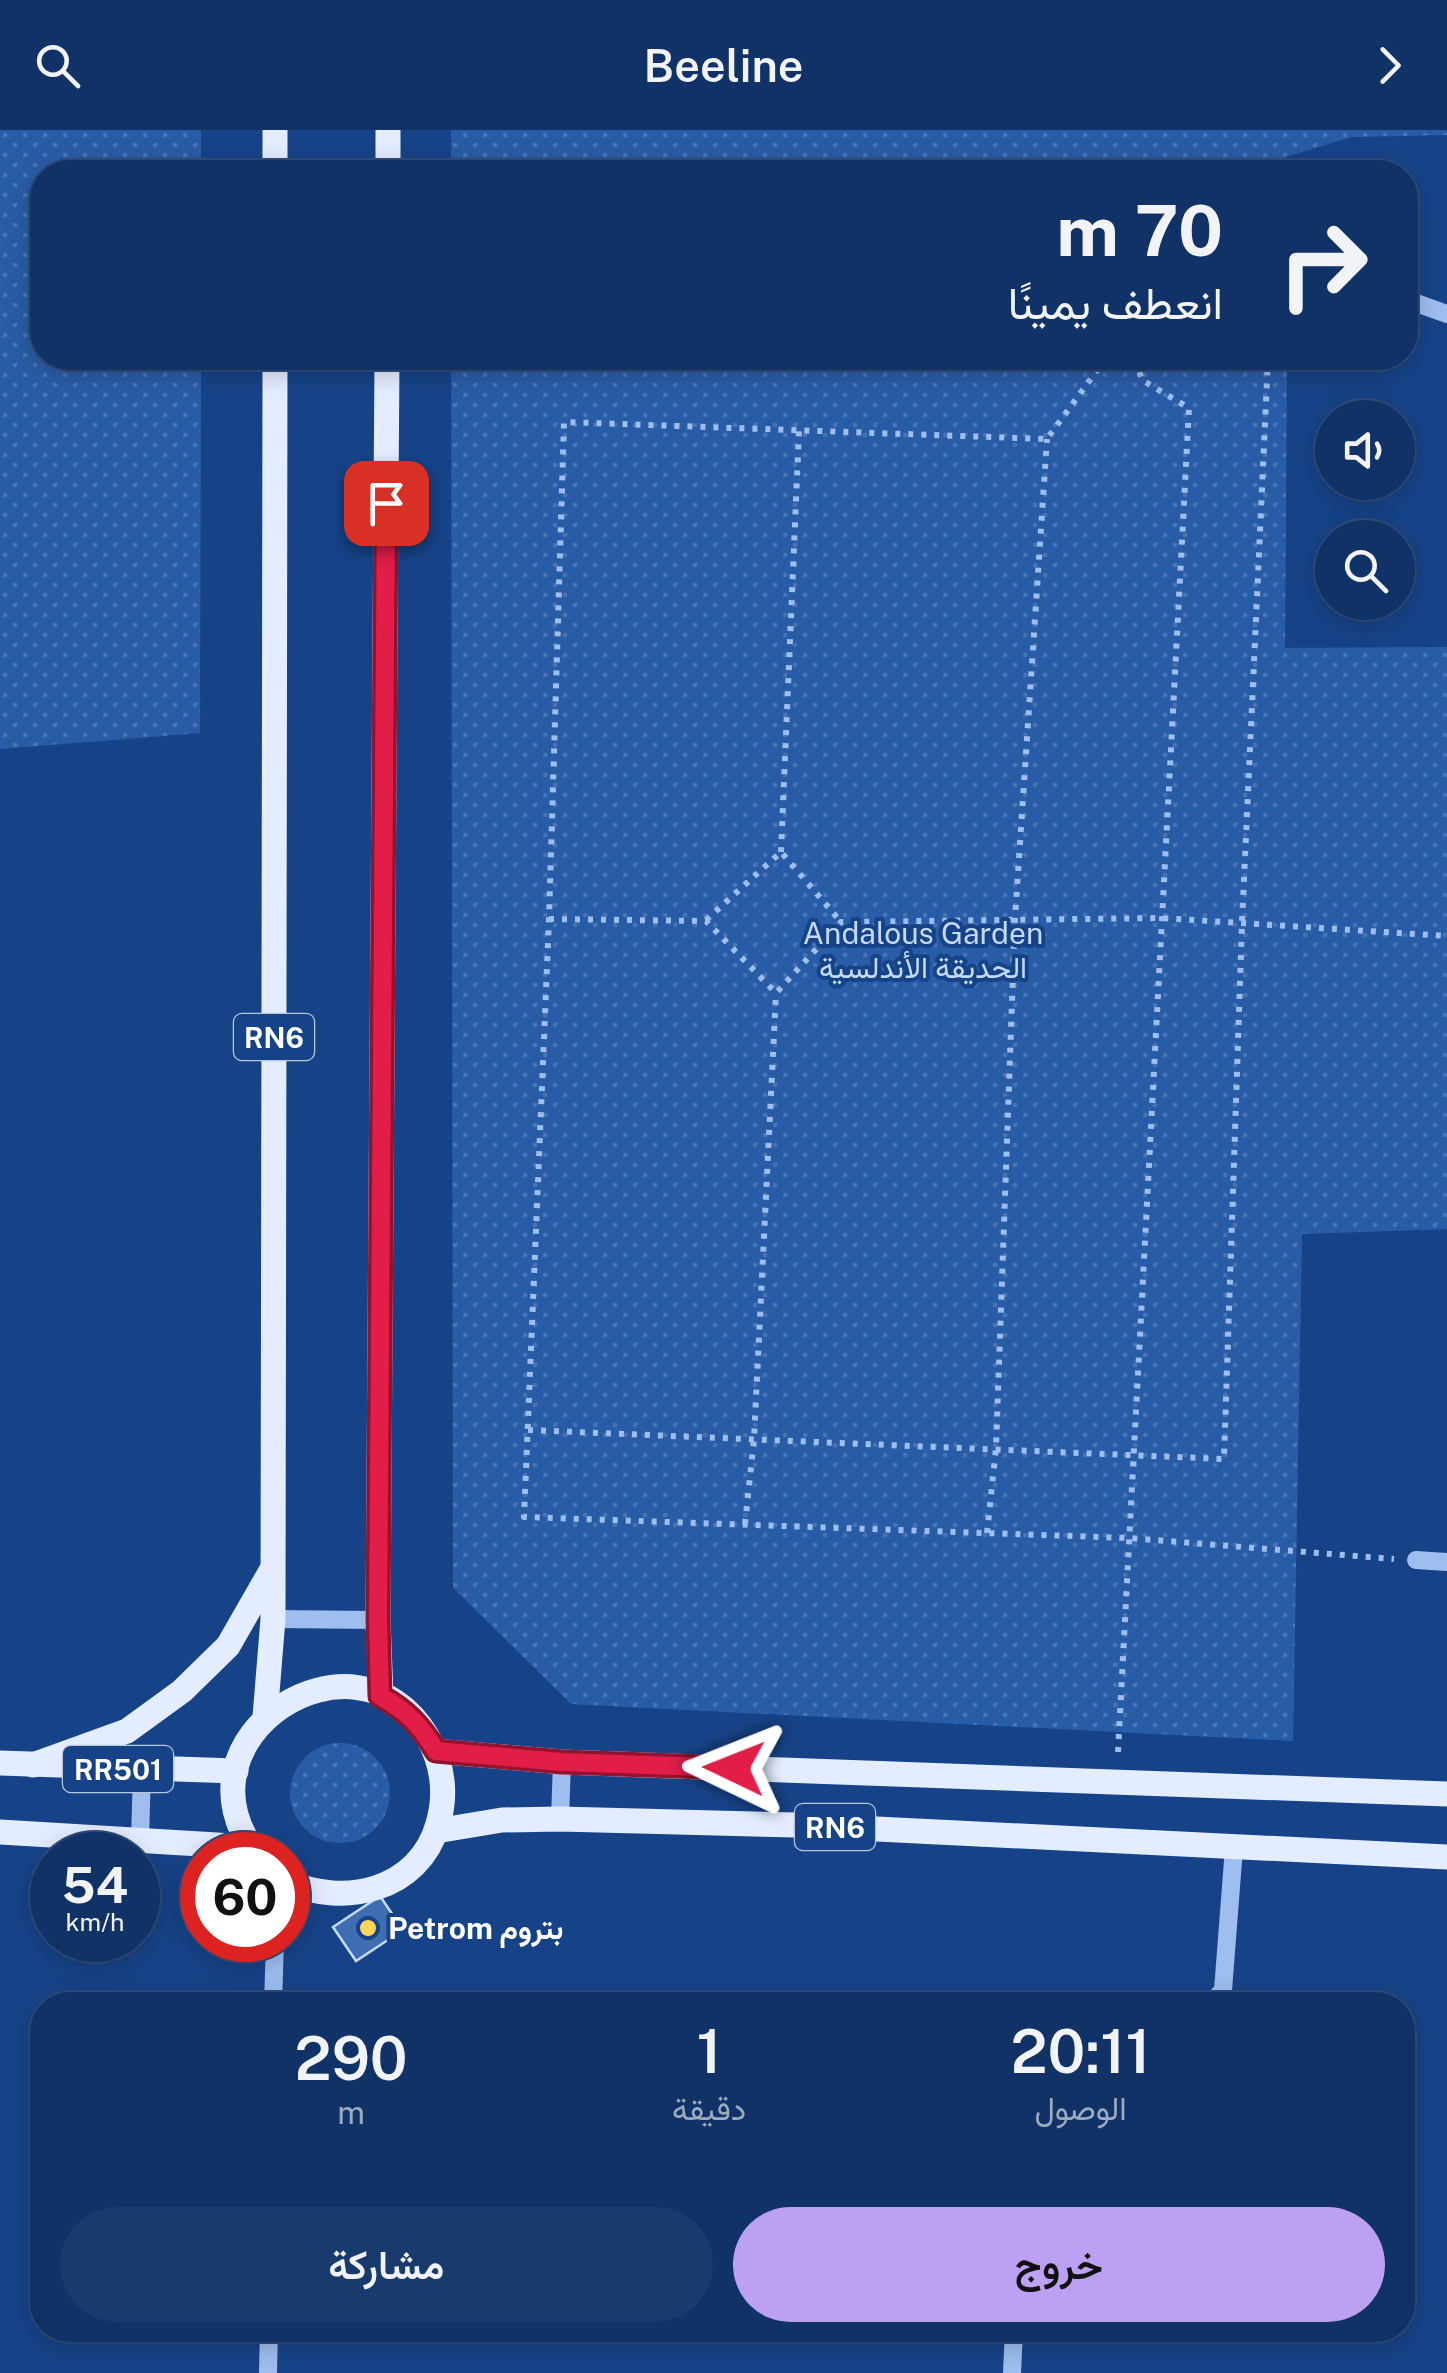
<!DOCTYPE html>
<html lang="ar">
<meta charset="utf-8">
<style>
body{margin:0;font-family:"Public Sans",Vazirmatn,sans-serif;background:#193a6c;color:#f1f3f6;direction:rtl;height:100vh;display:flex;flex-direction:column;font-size:38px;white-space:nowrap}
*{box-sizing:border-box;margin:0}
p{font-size:32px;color:#9caabf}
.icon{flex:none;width:55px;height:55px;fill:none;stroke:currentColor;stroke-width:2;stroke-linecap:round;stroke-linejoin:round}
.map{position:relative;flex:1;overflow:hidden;direction:ltr}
.panel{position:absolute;left:30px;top:1862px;width:1385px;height:350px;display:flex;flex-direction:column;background:#103266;border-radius:40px;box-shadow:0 5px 25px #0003,0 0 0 2px #304d7a;direction:rtl}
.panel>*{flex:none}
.guide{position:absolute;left:30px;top:30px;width:1388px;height:210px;border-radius:40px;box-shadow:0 5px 25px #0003,0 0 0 2px #304d7a;direction:rtl;background:#103266;color:#f1f3f6;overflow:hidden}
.buttons{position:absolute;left:1315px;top:270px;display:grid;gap:20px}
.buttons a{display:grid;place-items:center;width:100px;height:100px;border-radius:50%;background:#103266;box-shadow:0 5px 25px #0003,0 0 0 2px #304d7a;font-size:50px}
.speed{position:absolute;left:30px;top:1702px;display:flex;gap:20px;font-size:50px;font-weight:700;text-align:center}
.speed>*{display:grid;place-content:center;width:130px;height:130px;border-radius:50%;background:#103266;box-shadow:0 5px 25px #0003,0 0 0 2px #304d7a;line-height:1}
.speed small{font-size:25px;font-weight:400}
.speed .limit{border:15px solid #d22;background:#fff;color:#111}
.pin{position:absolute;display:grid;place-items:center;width:85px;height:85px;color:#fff;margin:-42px;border-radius:20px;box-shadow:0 5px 15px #0006}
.me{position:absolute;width:110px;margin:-55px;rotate:272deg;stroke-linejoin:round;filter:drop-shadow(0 0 8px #0008)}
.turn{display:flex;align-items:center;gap:35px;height:210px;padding:0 30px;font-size:45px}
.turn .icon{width:130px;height:130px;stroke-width:2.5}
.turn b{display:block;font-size:70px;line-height:85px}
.eta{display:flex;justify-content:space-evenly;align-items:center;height:170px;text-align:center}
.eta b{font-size:60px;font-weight:600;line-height:70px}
.cta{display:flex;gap:20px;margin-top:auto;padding:20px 30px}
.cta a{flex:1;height:115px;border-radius:60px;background:#bca0f2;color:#111;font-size:40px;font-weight:600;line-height:115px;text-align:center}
.cta a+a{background:#193a6c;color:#f1f3f6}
header{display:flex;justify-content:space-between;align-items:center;height:130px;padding:0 30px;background:#103266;font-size:45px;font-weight:600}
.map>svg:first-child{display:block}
.grass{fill:url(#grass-dots)}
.building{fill:#3f6db2;stroke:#c3dafa;stroke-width:2.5}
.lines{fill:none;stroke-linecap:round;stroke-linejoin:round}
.path{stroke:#9dbeee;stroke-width:6;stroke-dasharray:5 8;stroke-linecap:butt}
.minor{stroke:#9dbeee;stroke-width:18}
.major{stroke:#e4edff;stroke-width:25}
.route-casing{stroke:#92132f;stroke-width:25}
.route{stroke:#e11d48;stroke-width:18}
.poi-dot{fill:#ffd65a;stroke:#164388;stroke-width:4}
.labels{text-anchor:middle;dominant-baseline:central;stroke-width:8;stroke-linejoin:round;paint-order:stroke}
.shield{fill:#164388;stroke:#b9c7db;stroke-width:2.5}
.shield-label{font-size:28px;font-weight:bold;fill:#fff}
.park-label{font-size:30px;fill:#c3dafa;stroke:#164388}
.poi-label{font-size:30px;font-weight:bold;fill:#fff;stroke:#164388;text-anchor:start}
</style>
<header><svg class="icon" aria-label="forward" viewBox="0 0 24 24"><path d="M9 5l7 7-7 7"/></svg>Beeline<svg class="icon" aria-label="search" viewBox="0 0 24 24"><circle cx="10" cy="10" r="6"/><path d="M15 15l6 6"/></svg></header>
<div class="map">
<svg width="1447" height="2243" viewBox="0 0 1447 2243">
<defs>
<pattern id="grass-dots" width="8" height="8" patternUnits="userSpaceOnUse" patternTransform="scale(2.5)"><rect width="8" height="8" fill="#295ca6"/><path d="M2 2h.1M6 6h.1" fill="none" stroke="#4974b3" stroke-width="1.8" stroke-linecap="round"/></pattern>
</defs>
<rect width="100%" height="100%" fill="#164388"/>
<g class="grass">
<polygon points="0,0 201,0 201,42 42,42 42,228 201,228 200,603 0,619"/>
<polygon points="451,0 1447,0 1447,5 1352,7 1236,42 451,42"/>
<polygon points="451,228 1287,228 1285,518 1447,517 1447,1099 1302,1104 1293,1611 571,1574 453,1458"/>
<circle cx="340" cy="1663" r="50"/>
</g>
<polygon class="building" points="380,1766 403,1800 356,1831 333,1797"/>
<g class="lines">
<g class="path">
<polyline points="1106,228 1047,309 564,292 549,789 524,1387 1129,1408 1394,1429"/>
<polyline points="781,722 799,300"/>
<polyline points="549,789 706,791 776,863 841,792 1161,788 1447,806"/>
<polyline points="706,790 781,722 841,792"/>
<polyline points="528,1300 1224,1329 1242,793 1268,228"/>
<polyline points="745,1394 754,1309 776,863"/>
<polyline points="987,1403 996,1318 1015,788 1047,309"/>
<polyline points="1118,1622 1189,278 1142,250 1135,228"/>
</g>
<g class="minor">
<polyline points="1405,169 1447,184"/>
<polyline points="1416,1430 1447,1432"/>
<polyline points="273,1489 378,1490"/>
<polyline points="560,1689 562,1632"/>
<polyline points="140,1711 142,1640"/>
<polyline points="273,1875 275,1810"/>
<polyline points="1041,1875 1204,1871 1215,1869 1223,1860 1234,1718"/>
<polyline points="268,2243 269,2200"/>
<polyline points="1012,2243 1014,2200"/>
</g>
<g class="major">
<polyline points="275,42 275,0"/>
<polyline points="388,42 388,0"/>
<polyline points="381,1566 378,1490 387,228"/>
<polyline points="265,1587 273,1489 275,228"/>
<polyline points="435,1621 562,1632 1447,1664"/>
<polyline points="0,1633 236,1641"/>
<polyline points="33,1635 127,1601 182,1561 228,1516 271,1441"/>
<polyline points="436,1701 502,1690 560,1689 796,1695 1447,1727"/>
<polyline points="0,1702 250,1717"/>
<path d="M257,1725C166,1608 356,1486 427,1606C443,1634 447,1663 438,1694C419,1761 344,1777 288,1752"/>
</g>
</g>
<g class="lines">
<defs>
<path id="route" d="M386,373L378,1490L380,1566C406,1580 420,1595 436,1621L562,1632L734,1638"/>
</defs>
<use href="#route" class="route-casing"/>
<use href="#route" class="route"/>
</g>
<circle class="poi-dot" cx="368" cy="1798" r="10"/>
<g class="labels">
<g class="shield">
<rect x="234" y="884" width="80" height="46" rx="8"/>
<rect x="63" y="1616" width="110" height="46" rx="8"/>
<rect x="795" y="1674" width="80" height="46" rx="8"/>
</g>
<g class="shield-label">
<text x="274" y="907">RN6</text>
<text x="118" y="1639">RR501</text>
<text x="835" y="1697">RN6</text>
</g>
<g class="park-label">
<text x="923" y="803">Andalous Garden<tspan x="923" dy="34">الحديقة الأندلسية</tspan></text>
</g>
<g class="poi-label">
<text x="388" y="1798">Petrom بتروم</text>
</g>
</g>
</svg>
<div class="buttons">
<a><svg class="icon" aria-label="sound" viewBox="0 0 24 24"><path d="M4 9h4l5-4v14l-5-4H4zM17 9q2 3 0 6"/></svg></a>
<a><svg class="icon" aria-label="search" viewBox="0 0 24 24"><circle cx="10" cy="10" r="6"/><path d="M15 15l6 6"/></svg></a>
</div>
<div class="speed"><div>54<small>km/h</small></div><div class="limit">60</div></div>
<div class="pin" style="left:386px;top:373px;background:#d93025"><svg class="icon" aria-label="arrive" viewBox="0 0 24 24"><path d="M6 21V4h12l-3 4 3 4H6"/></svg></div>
<svg class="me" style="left:734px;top:1638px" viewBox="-20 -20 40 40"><path d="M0-17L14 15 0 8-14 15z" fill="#e11d48" stroke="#fff" stroke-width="4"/></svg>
<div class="guide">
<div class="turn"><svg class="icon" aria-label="right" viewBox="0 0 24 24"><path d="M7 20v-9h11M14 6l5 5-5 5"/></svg><div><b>70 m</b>انعطف يمينًا</div></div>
</div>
<section class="panel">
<div class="eta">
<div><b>20:11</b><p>الوصول</p></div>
<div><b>1</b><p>دقيقة</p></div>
<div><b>290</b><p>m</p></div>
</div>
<div class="cta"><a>خروج</a><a>مشاركة</a></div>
</section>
</div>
